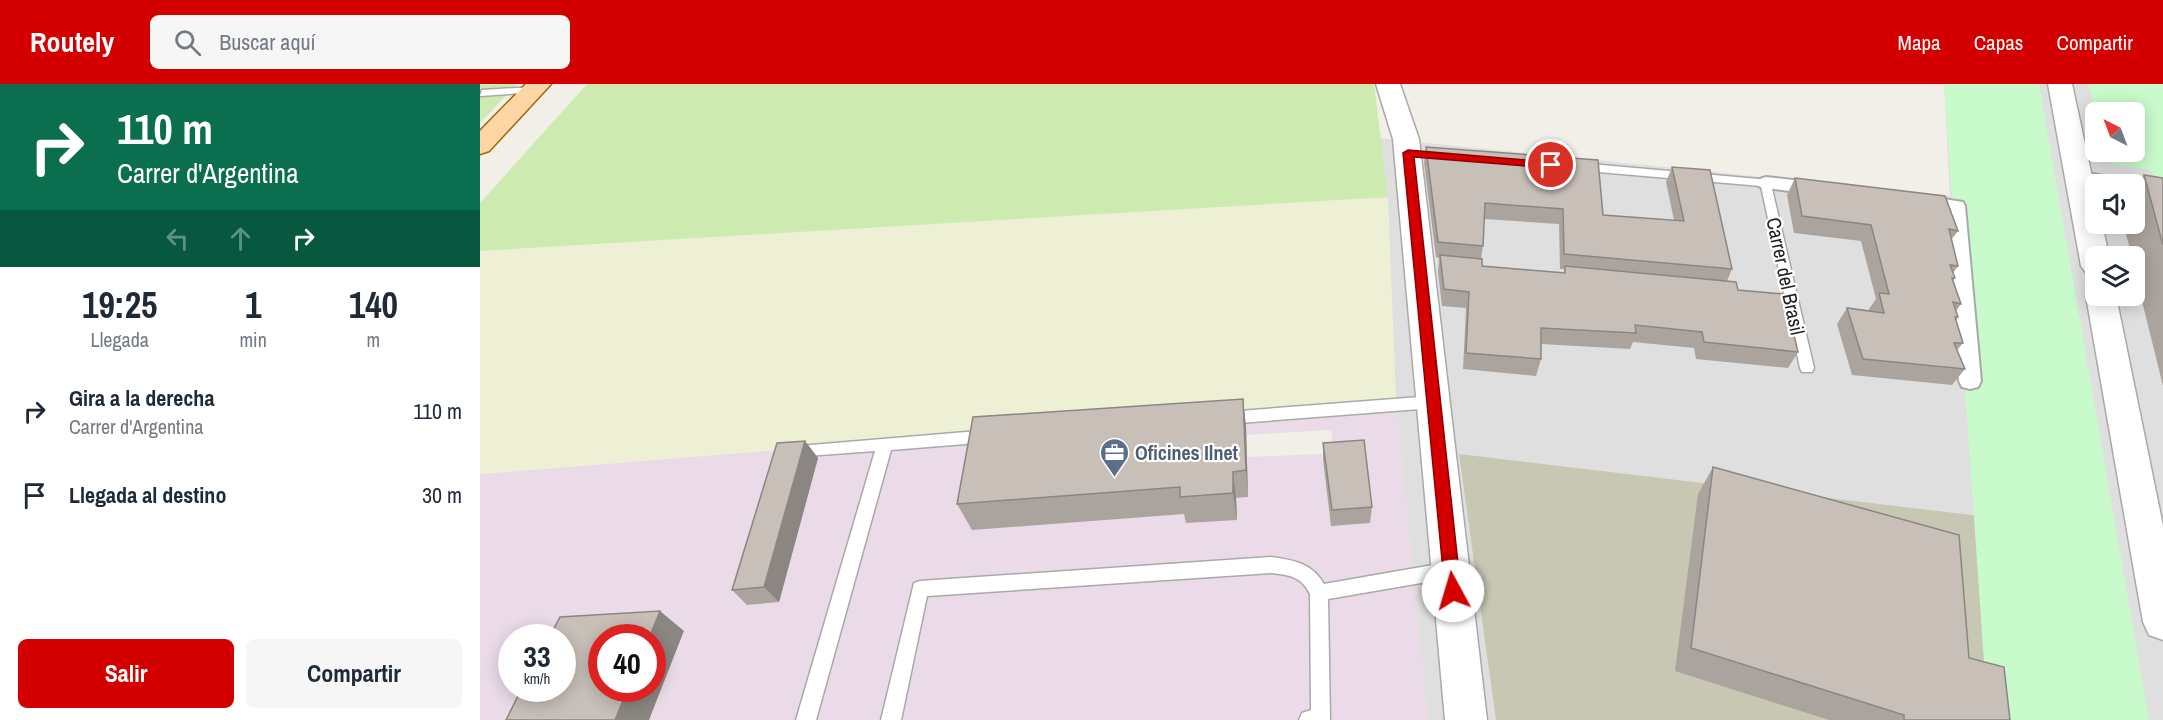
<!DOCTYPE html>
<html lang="es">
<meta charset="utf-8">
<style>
body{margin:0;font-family:"Archivo Narrow",sans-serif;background:#f6f6f7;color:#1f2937;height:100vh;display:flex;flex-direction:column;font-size:22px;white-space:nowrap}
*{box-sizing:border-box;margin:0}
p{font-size:20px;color:#747a83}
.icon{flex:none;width:33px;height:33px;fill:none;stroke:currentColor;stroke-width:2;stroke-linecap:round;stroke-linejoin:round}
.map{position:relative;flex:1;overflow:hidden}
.sheet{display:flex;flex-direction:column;background:#fff;width:480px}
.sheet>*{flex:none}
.banner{background:#0b6e4f;color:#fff;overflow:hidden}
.needle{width:39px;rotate:318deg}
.buttons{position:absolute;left:1605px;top:18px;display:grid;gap:12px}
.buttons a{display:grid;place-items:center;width:60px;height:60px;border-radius:9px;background:#fff;box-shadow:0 3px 15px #0003;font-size:30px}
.speed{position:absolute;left:18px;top:540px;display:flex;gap:12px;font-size:30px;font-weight:700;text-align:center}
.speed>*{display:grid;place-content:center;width:78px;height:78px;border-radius:50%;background:#fff;box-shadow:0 3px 15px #0003;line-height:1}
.speed small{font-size:15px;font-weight:400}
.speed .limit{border:9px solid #d22;background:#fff;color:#111}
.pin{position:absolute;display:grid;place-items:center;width:51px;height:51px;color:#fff;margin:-26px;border:3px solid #fff;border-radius:50%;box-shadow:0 2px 6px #0007}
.me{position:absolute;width:66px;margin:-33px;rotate:354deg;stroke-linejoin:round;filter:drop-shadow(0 0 4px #0008)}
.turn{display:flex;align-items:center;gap:21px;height:126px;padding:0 18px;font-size:27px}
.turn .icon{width:78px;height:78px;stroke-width:2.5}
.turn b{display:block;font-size:42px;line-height:51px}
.lanes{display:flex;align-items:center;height:57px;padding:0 18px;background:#0003;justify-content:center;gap:30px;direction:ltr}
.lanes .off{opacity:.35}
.eta{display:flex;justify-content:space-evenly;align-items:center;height:102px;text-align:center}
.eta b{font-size:36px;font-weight:700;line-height:42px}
.button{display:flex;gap:12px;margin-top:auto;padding:12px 18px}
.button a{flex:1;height:69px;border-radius:9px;background:#d40000;color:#fff;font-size:24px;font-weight:700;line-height:69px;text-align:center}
.button a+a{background:#f6f6f7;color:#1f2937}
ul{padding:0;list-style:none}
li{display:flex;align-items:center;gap:18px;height:84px;padding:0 18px}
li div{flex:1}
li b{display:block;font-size:22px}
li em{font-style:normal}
header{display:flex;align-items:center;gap:36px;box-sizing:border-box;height:84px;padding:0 30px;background:#d40000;color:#fff}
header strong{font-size:28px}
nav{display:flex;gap:33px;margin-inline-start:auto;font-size:21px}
.search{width:420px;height:54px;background:#f6f6f7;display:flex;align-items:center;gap:15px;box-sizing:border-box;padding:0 21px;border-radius:9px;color:#747a83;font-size:22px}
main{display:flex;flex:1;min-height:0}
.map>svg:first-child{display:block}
.residential{fill:#e0dfdf;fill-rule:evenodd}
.industrial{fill:#ebdbe8;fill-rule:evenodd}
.construction{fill:#c7c7b4}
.farmland{fill:#eef0d5}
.grass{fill:#cdebb0}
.park{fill:#c8facc}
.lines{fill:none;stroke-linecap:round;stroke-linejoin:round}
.service-casing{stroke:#a9a9a9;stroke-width:3}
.pedestrian-casing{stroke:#a9a9a9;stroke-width:4}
.minor-casing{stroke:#a9a9a9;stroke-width:4}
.tertiary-casing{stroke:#a9a9a9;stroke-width:3}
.primary-casing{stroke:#a06b00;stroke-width:3}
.service{fill:#fff;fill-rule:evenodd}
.pedestrian{fill:#fff;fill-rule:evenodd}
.minor{fill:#fff;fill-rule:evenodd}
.tertiary{fill:#fff;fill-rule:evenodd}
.primary{fill:#fcd6a4;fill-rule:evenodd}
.wall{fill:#aba49e;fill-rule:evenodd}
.shaded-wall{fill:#8b8681}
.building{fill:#c7bfb8;stroke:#8b8681;stroke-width:1.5}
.route{fill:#d40000;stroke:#8a0000;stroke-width:1.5}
.labels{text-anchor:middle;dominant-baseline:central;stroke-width:4.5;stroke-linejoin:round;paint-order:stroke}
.street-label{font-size:20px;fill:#222;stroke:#fff}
.service-label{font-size:20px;font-weight:bold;fill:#4e5e75;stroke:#fff;text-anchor:start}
</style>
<header>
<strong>Routely</strong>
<div class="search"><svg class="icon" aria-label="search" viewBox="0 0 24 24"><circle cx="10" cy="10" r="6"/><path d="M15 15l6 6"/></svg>Buscar aquí</div>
<nav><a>Mapa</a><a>Capas</a><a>Compartir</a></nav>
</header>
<main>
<section class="sheet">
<div class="banner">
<div class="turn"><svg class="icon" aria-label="right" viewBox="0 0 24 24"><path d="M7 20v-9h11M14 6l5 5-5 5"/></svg><div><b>110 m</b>Carrer d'Argentina</div></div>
<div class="lanes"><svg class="icon off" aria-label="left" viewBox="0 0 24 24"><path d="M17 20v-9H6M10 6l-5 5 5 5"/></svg><svg class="icon off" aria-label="ahead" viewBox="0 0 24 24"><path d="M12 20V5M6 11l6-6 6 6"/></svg><svg class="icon" aria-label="right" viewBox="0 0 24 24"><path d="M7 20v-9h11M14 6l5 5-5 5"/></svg></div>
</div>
<div class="eta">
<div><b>19:25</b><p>Llegada</p></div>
<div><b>1</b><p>min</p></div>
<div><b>140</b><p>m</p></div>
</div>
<ul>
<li><svg class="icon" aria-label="right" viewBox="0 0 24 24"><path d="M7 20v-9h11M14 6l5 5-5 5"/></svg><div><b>Gira a la derecha</b><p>Carrer d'Argentina</p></div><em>110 m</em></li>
<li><svg class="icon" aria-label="arrive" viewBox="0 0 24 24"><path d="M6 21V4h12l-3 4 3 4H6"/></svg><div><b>Llegada al destino</b></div><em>30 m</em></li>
</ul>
<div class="button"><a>Salir</a><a>Compartir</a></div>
</section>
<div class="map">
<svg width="1683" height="636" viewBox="0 0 1683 636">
<rect width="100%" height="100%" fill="#f2efe9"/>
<path class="residential" d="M1464,0H1683V636H918L878,52L1470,112ZM1616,28H1654V68H1616ZM1616,100H1654V140H1616ZM1616,172H1654V212H1616Z"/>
<path class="industrial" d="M916,316L948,636H169L204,548L32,554V604L82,605L66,636H0V390ZM851,346L855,375L851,441L842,370L767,373L768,413L756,414V436L706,429L766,351ZM328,410L299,517L268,521Z"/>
<polygon class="construction" points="979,370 1525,435 1511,636 1016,636"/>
<polygon class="farmland" points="908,113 916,316 0,390 0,167"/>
<g class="grass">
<polygon points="0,0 37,0 0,39"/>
<polygon points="107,0 894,0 908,113 0,167 0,119"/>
</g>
<g class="park">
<polygon points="1464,0 1559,0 1669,636 1508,636"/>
<polygon points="1608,0 1683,0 1683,102 1678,102 1671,86 1631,80 1628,68 1654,68 1654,28 1616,28"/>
</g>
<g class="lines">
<defs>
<g id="service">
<polygon points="53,3 57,4 57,8 0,12 2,6"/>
<polygon points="1099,79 1290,96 1334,284 1332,288 1322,288 1320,284 1281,102 1095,86 1095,80"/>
<polygon points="953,312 958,314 960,318 958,322 953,324 746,340 741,338 738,334 741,330 746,328"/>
<polygon points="510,346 515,348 518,352 515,356 510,358 411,366 336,636 316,636 395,367 313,373 307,371 305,367 307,363"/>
<path d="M791,473C813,476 832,479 844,500L970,478L976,481L979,486L976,491L970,494L848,515L850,636H819L822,629L831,626L830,510C821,492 809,491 791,489L447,512L421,636H401L434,499L440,497Z"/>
</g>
<g id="pedestrian">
<polygon points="1286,93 1340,99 1346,101 1349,105 1346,109 1340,111 1280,103 1277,99 1280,95"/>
<polygon points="1438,111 1483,118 1485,122 1501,297 1498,303 1490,305 1482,303 1479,297 1467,127 1431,121 1429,117 1431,113"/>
</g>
<polygon id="minor" points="1599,87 1637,95 1641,100 1616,100 1616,105 1591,99 1588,94 1591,89"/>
<g id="tertiary">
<polygon points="896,0 920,0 939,55 1007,636 965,636 913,55"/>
<polygon points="1568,0 1592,0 1616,111 1616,140 1622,140 1629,172 1616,172 1616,192 1606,189 1601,182"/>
<polygon points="1616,203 1616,212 1636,212 1683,442 1683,556 1669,551 1663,538 1606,212 1610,205"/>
</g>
<polygon id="primary" points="46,0 71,0 9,67 0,70 0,47"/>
</defs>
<use href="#service" class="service-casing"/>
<use href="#pedestrian" class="pedestrian-casing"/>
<use href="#minor" class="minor-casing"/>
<use href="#tertiary" class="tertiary-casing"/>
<use href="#primary" class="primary-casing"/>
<use href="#service" class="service"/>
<use href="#pedestrian" class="pedestrian"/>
<use href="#minor" class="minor"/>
<use href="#tertiary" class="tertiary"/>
<use href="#primary" class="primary"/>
</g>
<g class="wall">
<path d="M946,63L1123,131L1194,136L1186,98L1192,83L1252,185L1247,197L1258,206L1318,268L1308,284L1216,275L1214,264L1153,258L1150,265L1061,260V275L1056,292L983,285L986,224L962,222L958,188L959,174L956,173L944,79ZM1004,135L1079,140L1080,185H1084V189L1002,182L1001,175L1003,162Z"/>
<polygon points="1664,91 1683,94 1683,302 1654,185 1654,172 1652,172 1643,140 1654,140 1654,102"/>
<polygon points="1315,94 1478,147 1471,156 1478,182 1473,189 1475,194 1473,197 1481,220 1476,227 1478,233 1476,236 1483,259 1477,266 1485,285 1472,301 1372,291 1357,240 1367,224 1389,227 1389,225 1396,215 1381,157 1314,149 1307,111"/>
<polygon points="763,315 766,343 768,413 756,414 757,436 706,439 704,430 492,446 477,420"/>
<polygon points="325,357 338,374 299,518 267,521 252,506"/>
<polygon points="843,359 892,423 890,439 851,442 843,376"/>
<polygon points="1233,383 1489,574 1530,636 1349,636 1195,587 1218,410"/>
</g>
<g class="shaded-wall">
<polygon points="763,315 766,343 768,413 766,386"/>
<polygon points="325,357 338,374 299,518 284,503"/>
<polygon points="753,388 756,414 757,436 753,409"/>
<polygon points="180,527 204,547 169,636 135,636 148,604 172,604 172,554 169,554"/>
</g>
<g class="building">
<polygon points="946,63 1118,76 1123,131 1204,137 1192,83 1230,86 1252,185 1084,170 1083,125 1005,119 1003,162 958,158"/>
<polygon points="1664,91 1683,94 1683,161"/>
<polygon points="1315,94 1465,112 1478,147 1469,145 1478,182 1470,181 1475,194 1472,194 1481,220 1473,218 1478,233 1475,233 1483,259 1474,259 1485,285 1383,275 1367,224 1404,229 1399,209 1409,210 1391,141 1322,132"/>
<polygon points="960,171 1002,175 1002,182 1085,189 1085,182 1256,198 1258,206 1304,210 1318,268 1224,258 1222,248 1155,241 1156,249 1061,244 1061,275 986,269 989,208 964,205"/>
<polygon points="763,315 766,386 753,388 753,409 700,413 700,403 477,420 493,333"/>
<polygon points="884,356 892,423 852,426 843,359"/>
<polygon points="325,357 284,503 252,506 297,359"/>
<polygon points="1233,383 1479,451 1489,574 1524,583 1530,636 1424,636 1424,631 1211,564"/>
<polygon points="180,527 169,554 122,554 122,604 148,604 135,636 26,636 42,604 82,604 82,554 69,554 80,533"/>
</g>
<polygon class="route" points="928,66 1071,78 1077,81 1071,84 934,73 981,507 978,512 973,514 967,512 965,507 923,69"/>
<defs>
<symbol id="office-pin" viewBox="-11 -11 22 30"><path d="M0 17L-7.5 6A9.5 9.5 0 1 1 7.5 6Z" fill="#5c6f8a" stroke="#fff"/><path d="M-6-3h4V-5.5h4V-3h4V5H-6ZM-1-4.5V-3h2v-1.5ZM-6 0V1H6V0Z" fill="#fff"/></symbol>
</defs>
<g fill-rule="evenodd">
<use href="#office-pin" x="618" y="352" width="33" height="45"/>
</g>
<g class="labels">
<g class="street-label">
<text transform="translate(1306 192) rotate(78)">Carrer del Brasil</text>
</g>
<g class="service-label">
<text x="655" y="368">Oficines Ilnet</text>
</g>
</g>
</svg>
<div class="buttons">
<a><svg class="needle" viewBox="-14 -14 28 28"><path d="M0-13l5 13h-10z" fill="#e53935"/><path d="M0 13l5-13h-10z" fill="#747a83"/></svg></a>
<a><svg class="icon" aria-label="sound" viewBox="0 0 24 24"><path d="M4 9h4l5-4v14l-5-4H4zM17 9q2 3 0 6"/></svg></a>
<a><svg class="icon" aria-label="layers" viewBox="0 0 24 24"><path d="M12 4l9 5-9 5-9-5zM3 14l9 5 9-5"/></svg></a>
</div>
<div class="speed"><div>33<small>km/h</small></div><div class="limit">40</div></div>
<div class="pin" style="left:1071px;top:81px;background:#d93025"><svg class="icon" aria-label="arrive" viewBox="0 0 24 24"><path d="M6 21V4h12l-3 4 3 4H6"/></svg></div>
<svg class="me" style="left:973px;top:507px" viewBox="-20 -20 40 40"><circle r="19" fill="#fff"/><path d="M0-13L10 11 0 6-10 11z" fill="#d40000"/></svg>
</div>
</main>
